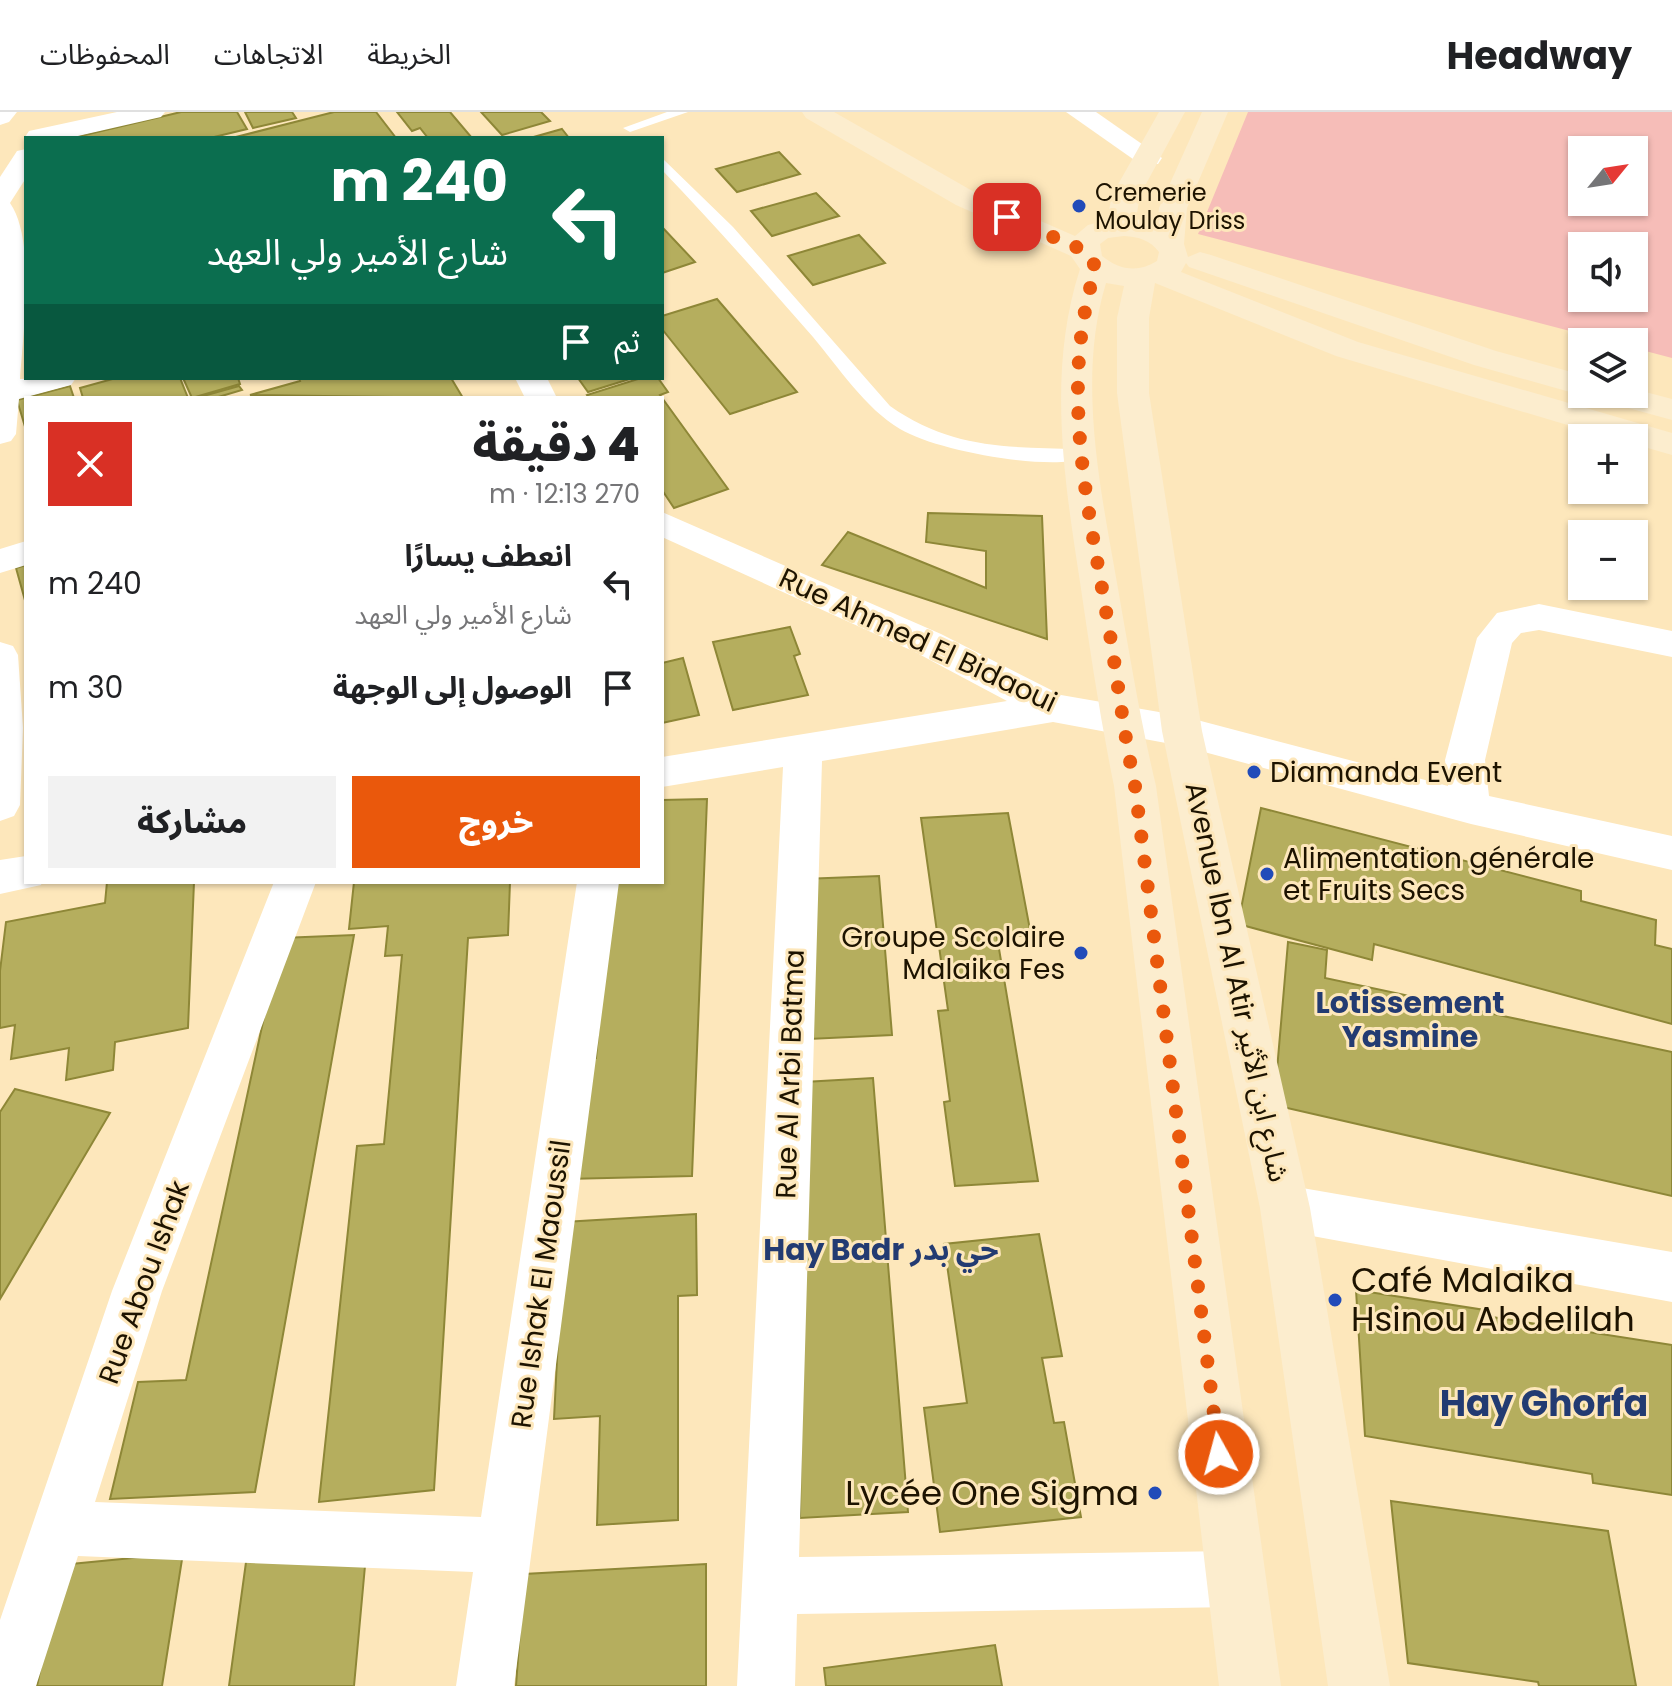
<!DOCTYPE html>
<html lang="ar">
<meta charset="utf-8">
<style>
body{margin:0;font-family:Poppins,"Noto Sans Arabic",sans-serif;background:#f2f2f2;color:#202124;direction:rtl;height:100vh;display:flex;flex-direction:column;font-size:30px;white-space:nowrap}
*{box-sizing:border-box;margin:0}
p{font-size:26px;color:#757577}
.icon{flex:none;width:44px;height:44px;fill:none;stroke:currentColor;stroke-width:2;stroke-linecap:round;stroke-linejoin:round}
.map{position:relative;flex:1;overflow:hidden;direction:ltr}
.side{position:absolute;left:24px;top:284px;width:640px;height:488px;display:flex;flex-direction:column;background:#fff;border-radius:0px;box-shadow:0 2px 6px #0004;direction:rtl}
.side>*{flex:none}
.top-card{position:absolute;left:24px;top:24px;width:640px;height:244px;border-radius:0px;box-shadow:0 2px 6px #0004;direction:rtl;background:#0b6e4f;color:#fff;overflow:hidden}
.needle{width:52px;rotate:60deg}
.buttons{position:absolute;left:1568px;top:24px;display:grid;gap:16px}
.buttons a{display:grid;place-items:center;width:80px;height:80px;border-radius:0px;background:#fff;box-shadow:0 2px 6px #0004;font-size:40px}
.pin{position:absolute;display:grid;place-items:center;width:68px;height:68px;color:#fff;margin:-34px;border-radius:16px;box-shadow:0 4px 12px #0006}
.me{position:absolute;width:88px;margin:-44px;rotate:353deg;stroke-linejoin:round;filter:drop-shadow(0 0 6px #0008)}
.turn{display:flex;align-items:center;gap:28px;height:168px;padding:0 24px;font-size:36px}
.turn .icon{width:104px;height:104px;stroke-width:2.5}
.turn b{display:block;font-size:56px;line-height:68px}
.then{display:flex;align-items:center;height:76px;padding:0 24px;background:#0003;gap:16px;font-size:30px}
.round{display:grid;place-items:center;flex:none;width:84px;height:84px;border-radius:0px;background:#f2f2f2}
.summary{display:flex;align-items:center;justify-content:space-between;height:136px;padding:0 24px}
h1{font-size:48px;font-weight:800;line-height:60px}
.action{display:flex;gap:16px;margin-top:auto;padding:16px 24px}
.action a{flex:1;height:92px;border-radius:0px;background:#ea580c;color:#fff;font-size:32px;font-weight:800;line-height:92px;text-align:center}
.action a+a{background:#f2f2f2;color:#202124}
ul{padding:0;list-style:none}
li{display:flex;align-items:center;gap:24px;height:104px;padding:0 24px}
li div{flex:1}
li b{display:block;font-size:30px}
li em{font-style:normal}
header{display:flex;align-items:center;gap:48px;box-sizing:border-box;height:112px;padding:0 40px;background:#fff;border-bottom:2px solid #e0e0e0}
header strong{font-size:38px}
nav{display:flex;gap:44px;margin-inline-start:auto;font-size:28px}
.map>svg:first-child{display:block}
.green{fill:#f6bdb8;fill-rule:evenodd}
.building{fill:#b5ae5e;stroke:#8e8737;stroke-width:2}
.lines{fill:none;stroke-linecap:round;stroke-linejoin:round}
.lane{fill:#fff;fill-rule:evenodd}
.street{fill:#fff;fill-rule:evenodd}
.secondary{fill:#fcedce;fill-rule:evenodd}
.route{stroke:#ea580c;stroke-width:14;stroke-dasharray:0 25.2}
.poi-dot{fill:#214bb9;stroke:#fde7bb;stroke-width:3}
.labels{text-anchor:middle;dominant-baseline:central;stroke-width:6;stroke-linejoin:round;paint-order:stroke}
.far-poi-label{font-size:24px;fill:#1d1300;stroke:#fde7bb;text-anchor:start}
.street-label{font-size:28px;fill:#1d1300;stroke:#fde7bb}
.poi-label{font-size:28px;fill:#1d1300;stroke:#fde7bb;text-anchor:start}
.neighbourhood-label{font-size:30px;font-weight:bold;fill:#233b72;stroke:#fde7bb}
.near-poi-label{font-size:34px;fill:#1d1300;stroke:#fde7bb;text-anchor:start}
.near-neighbourhood-label{font-size:36px;font-weight:bold;fill:#233b72;stroke:#fde7bb}
</style>
<header>
<strong>Headway</strong>
<nav><a>الخريطة</a><a>الاتجاهات</a><a>المحفوظات</a></nav>
</header>
<div class="map">
<svg width="1672" height="1574" viewBox="0 0 1672 1574">
<rect width="100%" height="100%" fill="#fde7bb"/>
<path class="green" d="M1248,0H1672V246L1634,236V230H1612L1198,122ZM1582,38H1634V90H1582ZM1582,134H1634V186H1582Z"/>
<g class="building">
<polygon points="181,0 237,0 247,17 210,26 72,26"/>
<polygon points="245,0 292,0 296,6 253,16"/>
<polygon points="334,0 376,0 396,26 232,26"/>
<polygon points="397,0 450,0 472,26 428,26 420,16 412,19"/>
<polygon points="481,0 541,0 550,9 502,23"/>
<polygon points="562,17 569,26 530,26"/>
<polygon points="779,40 800,62 737,80 716,57"/>
<polygon points="816,81 839,104 772,124 751,99"/>
<polygon points="662,115 695,150 662,161"/>
<polygon points="859,123 885,151 813,173 788,144"/>
<polygon points="717,187 797,280 730,302 662,217 662,204"/>
<polygon points="116,266 180,266 188,286 83,286 80,276"/>
<polygon points="183,266 238,266 240,272 192,286"/>
<polygon points="299,266 451,266 463,286 250,283 300,269"/>
<polygon points="578,266 633,266 588,280"/>
<polygon points="641,266 658,266 668,280 660,283 728,377 674,396 662,378 662,286 589,286 587,283"/>
<polygon points="70,274 74,286 26,286 26,318 17,288"/>
<polygon points="239,274 242,278 215,286 196,286"/>
<polygon points="928,401 1042,404 1047,527 822,453 848,420 986,476 986,439 926,430"/>
<polygon points="26,453 26,492 16,456"/>
<polygon points="790,515 800,542 794,544 808,583 733,598 713,530"/>
<polygon points="683,546 699,603 662,611 662,551"/>
<polygon points="707,687 692,1064 566,1067 578,946 596,946 611,770 662,770 662,688"/>
<polygon points="1261,696 1581,779 1581,789 1656,808 1655,833 1672,837 1672,912 1374,832 1372,848 1238,812"/>
<polygon points="1008,701 1031,823 997,825 1038,1069 955,1074 944,990 950,989 938,899 948,898 921,706"/>
<polygon points="879,764 892,923 809,927 803,767"/>
<polygon points="107,770 194,770 188,916 115,930 113,958 66,968 69,936 11,947 15,913 0,916 0,859 6,810 105,791"/>
<polygon points="354,770 510,770 508,823 468,826 434,1378 319,1390 357,1034 384,1032 402,843 385,844 388,814 349,817"/>
<polygon points="354,823 255,1380 110,1387 138,1270 186,1268 281,826"/>
<polygon points="1288,830 1327,838 1325,866 1672,940 1672,1084 1274,993"/>
<polygon points="873,966 908,1400 800,1406 804,970"/>
<polygon points="15,977 110,1001 0,1187 0,1000"/>
<polygon points="696,1102 697,1183 678,1184 678,1408 597,1413 600,1304 554,1307 564,1110"/>
<polygon points="1039,1122 1062,1244 1042,1246 1054,1311 1064,1310 1081,1405 940,1420 924,1296 967,1291 944,1132"/>
<polygon points="1356,1178 1491,1199 1492,1205 1672,1233 1672,1383 1593,1371 1592,1362 1365,1324"/>
<polygon points="1391,1389 1608,1419 1636,1574 1539,1574 1538,1570 1408,1551"/>
<polygon points="367,1432 354,1574 229,1574 247,1443"/>
<polygon points="183,1441 162,1574 37,1574 61,1453"/>
<polygon points="706,1452 706,1574 516,1574 524,1462"/>
<polygon points="995,1533 1002,1574 826,1574 824,1556"/>
</g>
<g class="lines">
<g class="lane">
<polygon points="667,0 688,0 630,20 623,16"/>
<path d="M662,46L733,115L890,294C951,337 1006,335 1078,337L1087,343L1084,347C1043,358 937,339 900,317C865,296 839,256 813,225C763,168 714,112 662,58Z"/>
</g>
<g class="street">
<polygon points="0,0 17,0 9,10 0,13"/>
<polygon points="117,0 165,0 161,5 69,26 25,25 29,19"/>
<polygon points="1066,0 1096,0 1162,46 1158,52 1140,52"/>
<path d="M26,37V66L10,91C36,128 23,222 20,267L76,266L71,273L19,287L16,322L11,329L0,332V65L17,39Z"/>
<polygon points="515,266 547,266 557,286 525,286"/>
<polygon points="662,400 941,522 1061,583 1182,604 1448,674 1445,648 1477,526 1497,501 1539,492 1672,519 1672,545 1539,518 1521,521 1512,531 1485,648 1489,684 1672,724 1672,758 1471,712 1182,634 1053,610 822,649 799,1445 1234,1439 1254,1447 1262,1467 1254,1487 1234,1495 797,1502 795,1574 737,1574 783,655 662,675 662,645 1007,589 915,540 662,425"/>
<polygon points="26,429 26,453 0,461 0,437"/>
<polygon points="0,530 13,534 18,543 23,616 20,693 14,704 0,709"/>
<polygon points="26,744 26,770 42,770 41,773 0,782 0,748"/>
<polygon points="274,770 316,770 162,1179 95,1390 481,1405 577,770 619,770 514,1574 456,1574 473,1460 78,1444 36,1574 0,1574 0,1508 112,1179"/>
<polygon points="1285,1073 1672,1140 1672,1190 1285,1119 1268,1112 1261,1096 1268,1080"/>
</g>
<g class="secondary">
<path d="M802,0H834L976,81L1075,124L1088,113L1107,108L1112,83L1159,0H1185L1140,83L1136,107L1157,112L1159,96L1202,0H1228L1187,96L1184,132L1188,145L1200,140L1211,143L1496,239L1582,263V282H1586L1570,280L1474,253L1189,155L1186,151L1181,160L1358,230L1672,321V343L1634,332V326H1611L1336,244L1155,171L1149,206V281L1202,619L1310,1096L1390,1574H1328L1260,1096L1162,619L1117,281V206L1124,174L1106,171C1077,267 1100,374 1117,471C1129,539 1140,607 1156,674L1281,1574H1219L1114,674C1100,606 1090,538 1080,470C1064,366 1047,259 1080,157L1071,144L956,93L806,6ZM1124,124C1139,125 1150,128 1159,140L1157,149C1138,161 1119,158 1102,144L1100,132L1108,126Z"/>
<polygon points="1634,277 1672,287 1672,308 1603,289 1599,282 1634,282"/>
</g>
</g>
<g class="lines">
<path class="route" d="M1007,105L1083,138L1096,155C1059,273 1087,387 1107,505C1117,562 1123,618 1135,674L1219,1342"/>
</g>
<g class="poi-dot">
<circle cx="1079" cy="94" r="8"/>
<circle cx="1254" cy="660" r="8"/>
<circle cx="1267" cy="762" r="8"/>
<circle cx="1081" cy="841" r="8"/>
<circle cx="1335" cy="1188" r="8"/>
<circle cx="1155" cy="1381" r="8"/>
</g>
<g class="labels">
<g class="far-poi-label">
<text x="1095" y="80">Cremerie<tspan x="1095" dy="28">Moulay Driss</tspan></text>
</g>
<g class="street-label">
<text transform="translate(918 528) rotate(25)">Rue Ahmed El Bidaoui</text>
<text transform="translate(1237 870) rotate(78)">Avenue Ibn Al Atir شارع ابن الأثير</text>
<text transform="translate(790 962) rotate(-88)">Rue Al Arbi Batma</text>
<text transform="translate(144 1170) rotate(-70)">Rue Abou Ishak</text>
<text transform="translate(541 1172) rotate(-82)">Rue Ishak El Maoussil</text>
</g>
<g class="poi-label">
<text x="1270" y="660">Diamanda Event</text>
<text x="1283" y="746">Alimentation générale<tspan x="1283" dy="32">et Fruits Secs</tspan></text>
<text x="1065" y="825" text-anchor="end">Groupe Scolaire<tspan x="1065" dy="32">Malaika Fes</tspan></text>
</g>
<g class="neighbourhood-label">
<text x="1410" y="890">Lotissement<tspan x="1410" dy="34">Yasmine</tspan></text>
<text x="881" y="1137">Hay Badr حي بدر</text>
</g>
<g class="near-poi-label">
<text x="1351" y="1168">Café Malaika<tspan x="1351" dy="39">Hsinou Abdelilah</tspan></text>
<text x="1139" y="1381" text-anchor="end">Lycée One Sigma</text>
</g>
<g class="near-neighbourhood-label">
<text x="1544" y="1291">Hay Ghorfa</text>
</g>
</g>
</svg>
<div class="buttons">
<a><svg class="needle" viewBox="-14 -14 28 28"><path d="M0-13l5 13h-10z" fill="#e53935"/><path d="M0 13l5-13h-10z" fill="#757577"/></svg></a>
<a><svg class="icon" aria-label="sound" viewBox="0 0 24 24"><path d="M4 9h4l5-4v14l-5-4H4zM17 9q2 3 0 6"/></svg></a>
<a><svg class="icon" aria-label="layers" viewBox="0 0 24 24"><path d="M12 4l9 5-9 5-9-5zM3 14l9 5 9-5"/></svg></a>
<a>+</a>
<a>−</a>
</div>
<div class="pin" style="left:1007px;top:105px;background:#d93025"><svg class="icon" aria-label="arrive" viewBox="0 0 24 24"><path d="M6 21V4h12l-3 4 3 4H6"/></svg></div>
<svg class="me" style="left:1219px;top:1342px" viewBox="-20 -20 40 40"><circle r="17" fill="#ea580c" stroke="#fff" stroke-width="3"/><path d="M0-11L8 9 0 5-8 9z" fill="#fff"/></svg>
<div class="top-card">
<div class="turn"><svg class="icon" aria-label="left" viewBox="0 0 24 24"><path d="M17 20v-9H6M10 6l-5 5 5 5"/></svg><div><b>240 m</b>شارع الأمير ولي العهد</div></div>
<div class="then">ثم<svg class="icon" aria-label="arrive" viewBox="0 0 24 24"><path d="M6 21V4h12l-3 4 3 4H6"/></svg></div>
</div>
<section class="side">
<div class="summary"><div><h1>4 دقيقة</h1><p>270 m · 12:13</p></div><a class="round" style="background:#d93025;color:#fff"><svg class="icon" aria-label="close" viewBox="0 0 24 24"><path d="M6 6l12 12M18 6L6 18"/></svg></a></div>
<ul>
<li><svg class="icon" aria-label="left" viewBox="0 0 24 24"><path d="M17 20v-9H6M10 6l-5 5 5 5"/></svg><div><b>انعطف يسارًا</b><p>شارع الأمير ولي العهد</p></div><em>240 m</em></li>
<li><svg class="icon" aria-label="arrive" viewBox="0 0 24 24"><path d="M6 21V4h12l-3 4 3 4H6"/></svg><div><b>الوصول إلى الوجهة</b></div><em>30 m</em></li>
</ul>
<div class="action"><a>خروج</a><a>مشاركة</a></div>
</section>
</div>
